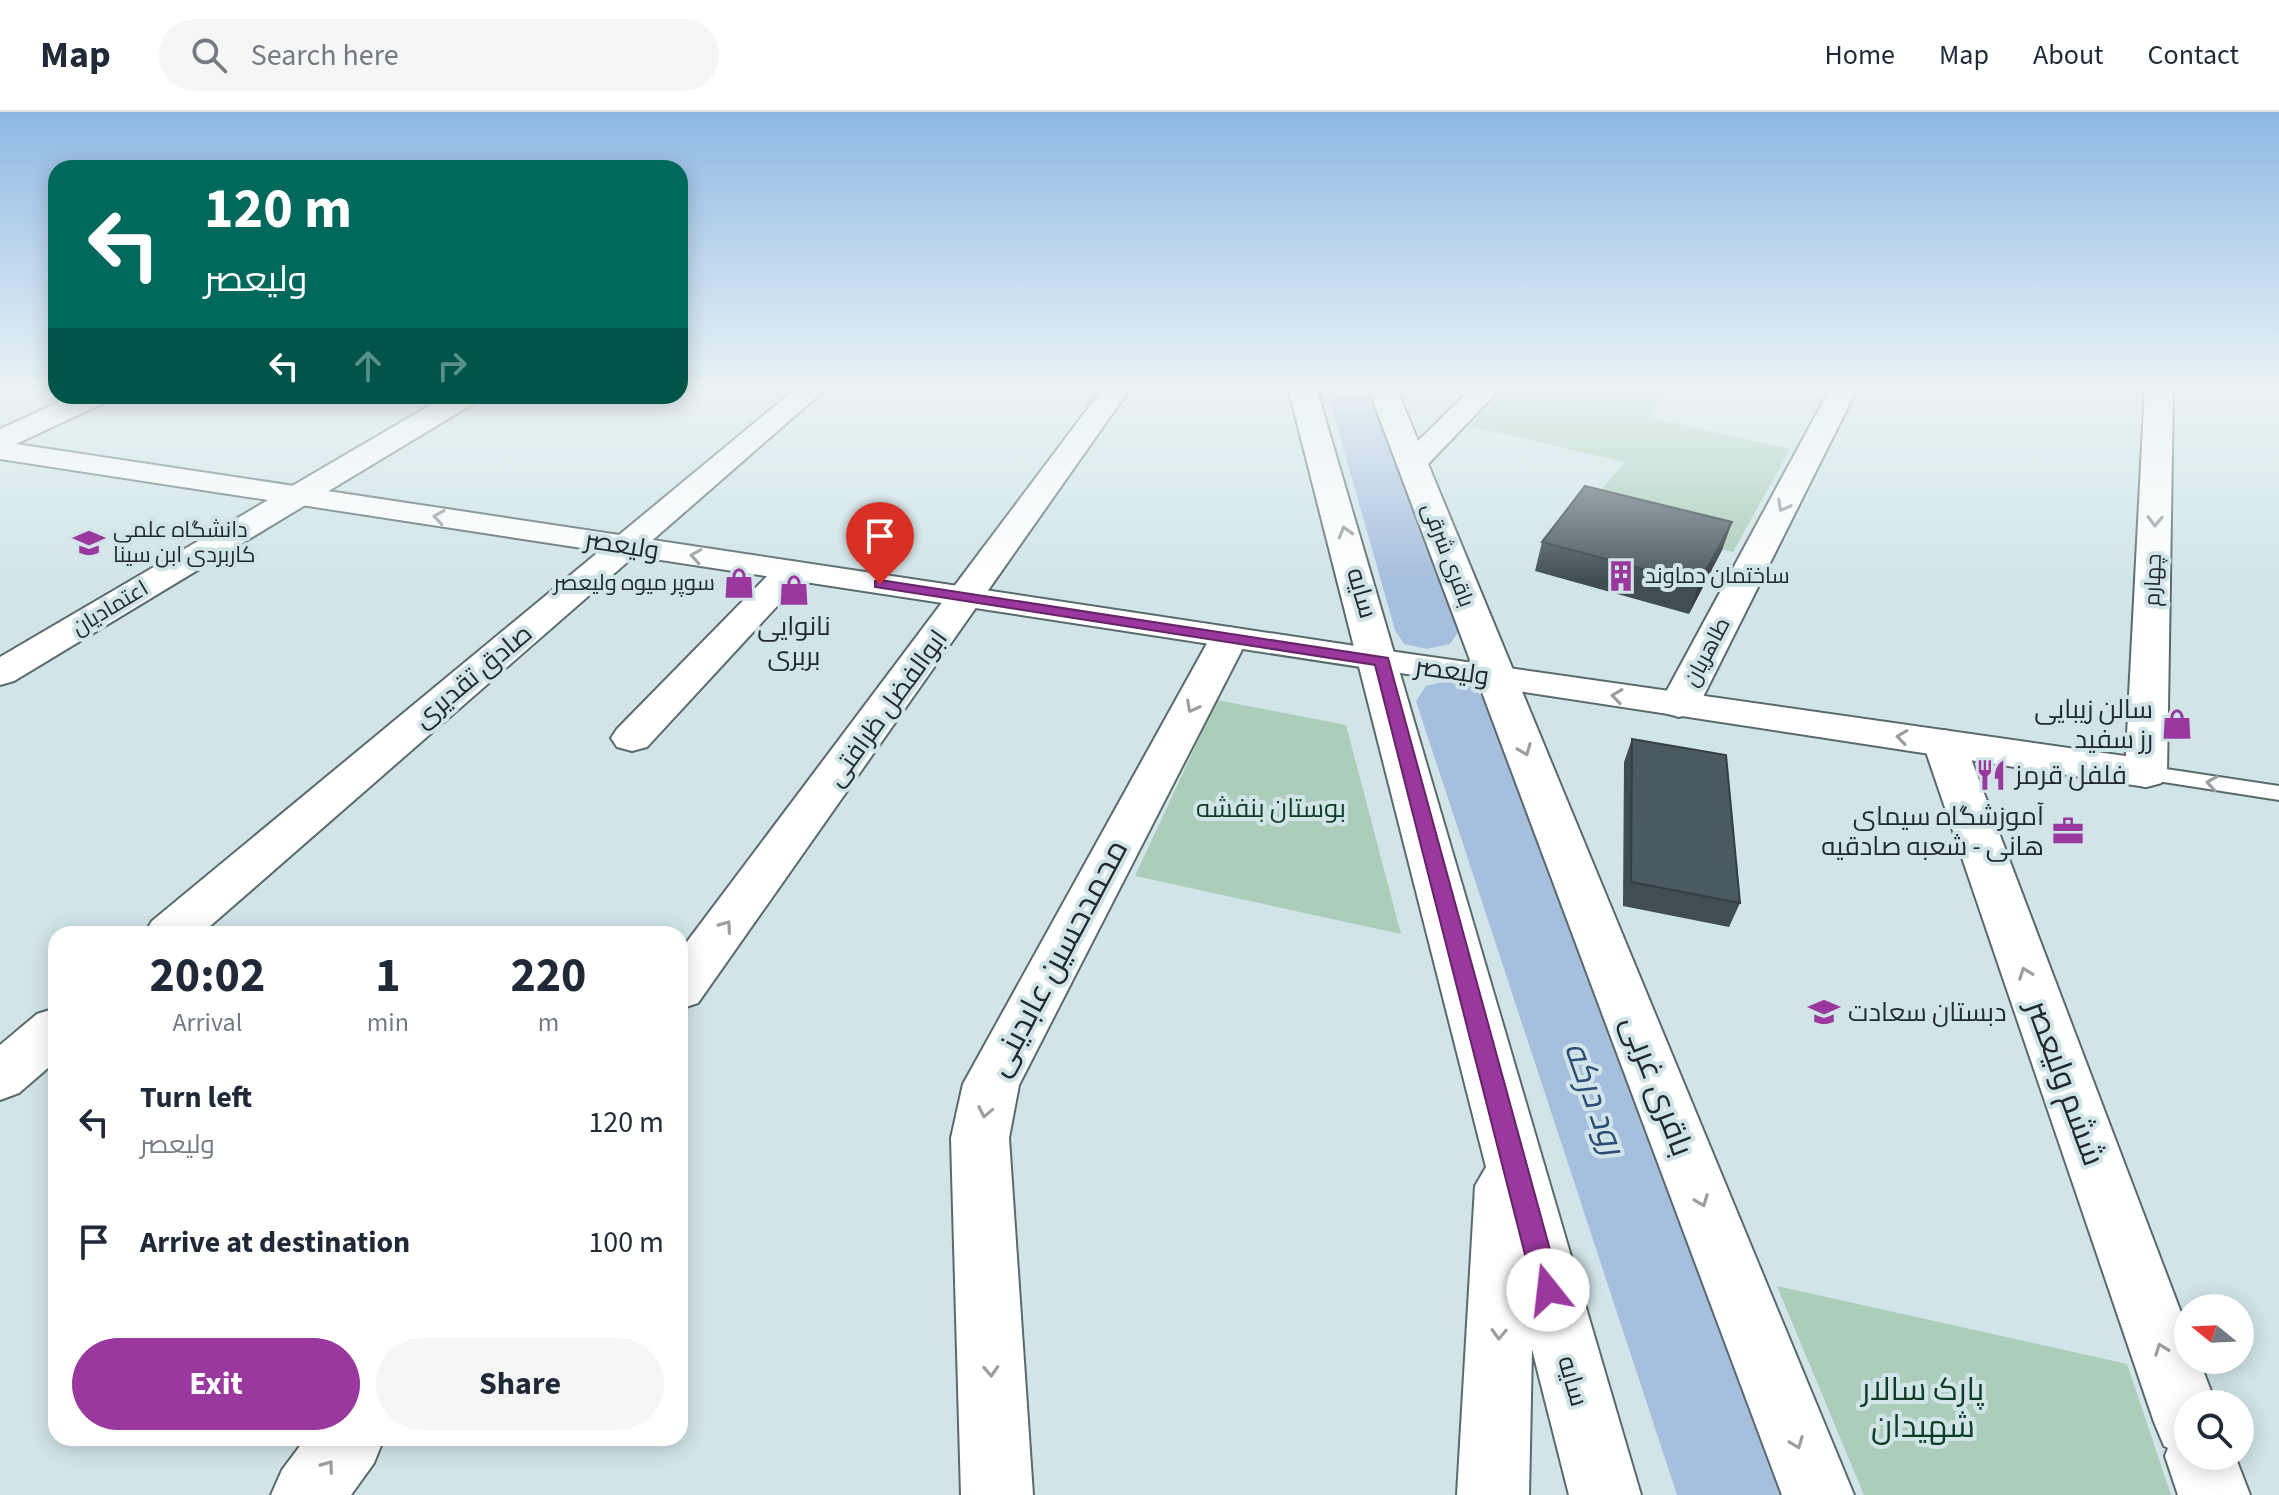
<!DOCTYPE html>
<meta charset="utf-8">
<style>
body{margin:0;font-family:"Source Sans 3",Cairo,sans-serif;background:#f6f6f7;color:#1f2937;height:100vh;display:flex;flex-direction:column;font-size:30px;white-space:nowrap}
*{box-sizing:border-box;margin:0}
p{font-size:26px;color:#747a83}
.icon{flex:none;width:44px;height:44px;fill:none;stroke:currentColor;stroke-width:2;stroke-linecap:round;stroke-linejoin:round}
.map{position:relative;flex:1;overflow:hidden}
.details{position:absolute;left:48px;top:814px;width:640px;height:520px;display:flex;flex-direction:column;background:#fff;border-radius:24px;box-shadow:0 4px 20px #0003}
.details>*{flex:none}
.top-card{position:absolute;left:48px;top:48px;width:640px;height:244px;border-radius:24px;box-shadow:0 4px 20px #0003;background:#00695c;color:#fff;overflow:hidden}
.needle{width:52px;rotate:288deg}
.fabs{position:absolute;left:2174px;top:1182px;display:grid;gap:16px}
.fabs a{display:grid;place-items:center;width:80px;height:80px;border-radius:50%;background:#fff;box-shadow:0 4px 20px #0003;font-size:40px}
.pin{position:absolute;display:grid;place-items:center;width:68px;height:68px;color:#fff;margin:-82px -34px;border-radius:50% 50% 50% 0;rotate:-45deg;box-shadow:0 0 8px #0007}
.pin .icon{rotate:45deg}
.me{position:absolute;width:88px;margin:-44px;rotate:344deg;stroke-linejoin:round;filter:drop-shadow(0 0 6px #0008)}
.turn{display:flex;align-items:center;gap:28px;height:168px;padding:0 24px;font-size:36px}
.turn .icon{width:104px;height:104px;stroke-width:2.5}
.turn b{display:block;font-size:56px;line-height:68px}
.lanes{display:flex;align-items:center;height:76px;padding:0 24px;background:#0003;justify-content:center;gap:40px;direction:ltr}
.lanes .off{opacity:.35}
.eta{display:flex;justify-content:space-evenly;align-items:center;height:136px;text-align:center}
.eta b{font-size:48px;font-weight:700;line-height:56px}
.primary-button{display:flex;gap:16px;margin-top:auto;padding:16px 24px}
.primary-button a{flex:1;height:92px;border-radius:48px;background:#9a389e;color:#fff;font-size:32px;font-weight:700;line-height:92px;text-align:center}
.primary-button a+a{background:#f6f6f7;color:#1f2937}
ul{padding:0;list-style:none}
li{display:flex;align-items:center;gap:24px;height:120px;padding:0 24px}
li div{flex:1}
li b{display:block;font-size:30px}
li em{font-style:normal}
header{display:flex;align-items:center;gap:48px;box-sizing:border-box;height:112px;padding:0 40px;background:#fff;border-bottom:2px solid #e0e1e3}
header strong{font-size:38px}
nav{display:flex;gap:44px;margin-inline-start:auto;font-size:28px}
.search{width:560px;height:72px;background:#f6f6f7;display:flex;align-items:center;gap:20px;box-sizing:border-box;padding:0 28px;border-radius:44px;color:#747a83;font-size:30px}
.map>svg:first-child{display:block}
.green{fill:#abcdb9}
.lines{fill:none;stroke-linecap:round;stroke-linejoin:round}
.river{fill:#a7bfde;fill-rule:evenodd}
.lane-casing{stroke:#596a6d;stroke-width:4}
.street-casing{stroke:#596a6d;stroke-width:4}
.secondary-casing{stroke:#596a6d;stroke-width:4}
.lane{fill:#fff;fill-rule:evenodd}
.street{fill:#fff;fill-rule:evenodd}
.secondary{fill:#fff;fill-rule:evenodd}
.wall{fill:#404d53}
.shaded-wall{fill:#343e43}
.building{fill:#4b5960;stroke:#343e43;stroke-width:2}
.oneway{stroke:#9c9fa0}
.route{fill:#9a389e;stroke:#642467;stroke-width:2}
.labels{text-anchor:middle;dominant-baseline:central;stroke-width:8;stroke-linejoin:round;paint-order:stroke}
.far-poi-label{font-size:22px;fill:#232a2b;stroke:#d1e5e8;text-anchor:start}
.far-street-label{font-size:22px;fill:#232a2b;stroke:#d1e5e8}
.street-label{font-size:26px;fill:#232a2b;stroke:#d1e5e8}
.poi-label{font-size:26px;fill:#232a2b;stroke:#d1e5e8;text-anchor:end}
.park-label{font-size:26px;fill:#0b3d27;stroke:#d1e5e8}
.near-street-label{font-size:32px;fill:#232a2b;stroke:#d1e5e8}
.near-park-label{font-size:32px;fill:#0b3d27;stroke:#d1e5e8}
.near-water-label{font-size:34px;font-style:italic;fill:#2c4e78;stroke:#d1e5e8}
</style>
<header>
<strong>Map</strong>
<div class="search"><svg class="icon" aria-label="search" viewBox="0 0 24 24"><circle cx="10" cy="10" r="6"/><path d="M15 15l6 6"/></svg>Search here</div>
<nav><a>Home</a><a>Map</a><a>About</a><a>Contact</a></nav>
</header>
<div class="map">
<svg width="2279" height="1383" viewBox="0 0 2279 1383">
<rect width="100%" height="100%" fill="#d1e5e8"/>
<g class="green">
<polygon points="1507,275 1670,275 1648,305 1790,337 1733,440 1583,400 1625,350 1469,314"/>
<polygon points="1217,588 1346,613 1401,822 1135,764"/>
<polygon points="1777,1174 2127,1252 2171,1383 1864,1383"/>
</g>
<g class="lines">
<g class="river">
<polygon points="1326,275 1373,275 1459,518 1450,532 1427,537 1404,532 1395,518"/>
<polygon points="1450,568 1474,574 1484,589 1801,1383 1677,1383 1416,589 1426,574"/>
</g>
<defs>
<polygon id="lane" points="2146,654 2279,674 2279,688 2138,666 2135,661"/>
<g id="street">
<polygon points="798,275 828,275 201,822 144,822 152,809"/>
<polygon points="1104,275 1131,275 698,891 680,897 680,839"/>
<polygon points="1288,275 1316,275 1641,1383 1569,1383 1532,1237 1529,1383 1457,1383 1475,1074 1486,1055"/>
<polygon points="1368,275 1396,275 1418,329 1473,275 1502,275 1428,352 1854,1383 1782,1383"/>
<polygon points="1831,275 1858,275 1699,593 1693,601 1679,605 1665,601 1659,593"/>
<polygon points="2145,275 2173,275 2167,661 2161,671 2146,675 2131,671 2125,661"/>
<polygon points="446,284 480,284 476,290 14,569 0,573 0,545"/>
<polygon points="791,449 803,452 808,459 803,466 647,635 632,639 617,635 611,626 617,617 779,452"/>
<polygon points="1229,515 1242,518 1248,526 1019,973 1009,1026 1033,1383 961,1383 951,1026 963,972 1210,526 1216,518"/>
<polygon points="1944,618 1959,622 1965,631 2188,1219 2188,1248 2199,1248 2216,1292 2188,1292 2188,1344 2235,1344 2250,1383 2178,1383 2165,1344 2168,1336 2164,1334 2154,1310 1923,631 1929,622"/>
<polygon points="56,896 56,949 19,981 0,988 0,933 37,902"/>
<polygon points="306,1326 384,1326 374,1351 351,1383 271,1383 282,1358"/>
</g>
<polygon id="secondary" points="73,284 110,284 106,290 16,332 1382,538 2146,647 2161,651 2167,661 2161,671 2146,675 0,347 0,317"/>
</defs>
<use href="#lane" class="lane-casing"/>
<use href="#street" class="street-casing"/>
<use href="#secondary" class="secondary-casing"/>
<use href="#lane" class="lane"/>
<use href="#street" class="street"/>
<use href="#secondary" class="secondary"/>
</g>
<g class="wall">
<polygon points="1732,410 1722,438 1689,502 1535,459 1542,430"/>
<polygon points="1632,627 1740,791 1729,815 1623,794 1624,650"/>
</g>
<polygon class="shaded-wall" points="1732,410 1722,438 1689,502 1699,472"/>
<g class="building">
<polygon points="1585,374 1732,410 1699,472 1542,430"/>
<polygon points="1632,627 1726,643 1740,791 1631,770"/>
</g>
<defs><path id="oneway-chevron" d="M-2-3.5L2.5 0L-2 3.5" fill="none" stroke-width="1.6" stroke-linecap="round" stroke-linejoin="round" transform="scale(2)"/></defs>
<g class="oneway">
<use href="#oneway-chevron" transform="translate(1783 394) rotate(118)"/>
<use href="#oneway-chevron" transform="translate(439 405) rotate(-171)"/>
<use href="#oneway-chevron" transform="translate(2155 409) rotate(92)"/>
<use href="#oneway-chevron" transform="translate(1345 420) rotate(-106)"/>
<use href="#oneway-chevron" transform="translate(696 444) rotate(-171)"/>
<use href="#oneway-chevron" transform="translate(1617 584) rotate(-172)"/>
<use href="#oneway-chevron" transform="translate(1192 595) rotate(118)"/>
<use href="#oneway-chevron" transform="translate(1902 625) rotate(-172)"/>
<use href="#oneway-chevron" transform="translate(1525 638) rotate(69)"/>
<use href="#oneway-chevron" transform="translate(2212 671) rotate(-171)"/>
<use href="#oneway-chevron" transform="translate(726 814) rotate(-54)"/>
<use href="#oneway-chevron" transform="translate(2025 861) rotate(-110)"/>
<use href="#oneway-chevron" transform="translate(985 1000) rotate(101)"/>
<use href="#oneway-chevron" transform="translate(1702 1089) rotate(69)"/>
<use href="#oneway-chevron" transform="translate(1499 1222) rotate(92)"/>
<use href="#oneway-chevron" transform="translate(2161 1237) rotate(-110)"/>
<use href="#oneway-chevron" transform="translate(991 1259) rotate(87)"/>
<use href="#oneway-chevron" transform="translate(1797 1331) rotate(69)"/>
<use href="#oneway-chevron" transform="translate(328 1354) rotate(-54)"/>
</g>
<linearGradient id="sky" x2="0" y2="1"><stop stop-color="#8eb8e4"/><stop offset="0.59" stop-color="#eaf3f5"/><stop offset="1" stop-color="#eaf3f5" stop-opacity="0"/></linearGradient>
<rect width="2279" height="469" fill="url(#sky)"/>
<polygon class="route" points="880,468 1388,546 1561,1178 1557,1187 1548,1191 1538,1187 1534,1178 1375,553 875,475 875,469"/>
<defs>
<symbol id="university-bare" viewBox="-9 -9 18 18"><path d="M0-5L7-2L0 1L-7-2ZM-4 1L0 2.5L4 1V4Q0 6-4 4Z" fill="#9a389e" stroke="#d1e5e8" stroke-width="2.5" paint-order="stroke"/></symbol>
<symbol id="building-bare" viewBox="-9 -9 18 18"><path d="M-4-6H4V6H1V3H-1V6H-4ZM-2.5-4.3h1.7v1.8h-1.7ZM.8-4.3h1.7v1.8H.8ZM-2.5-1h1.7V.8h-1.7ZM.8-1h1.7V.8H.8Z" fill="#9a389e" stroke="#d1e5e8" stroke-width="2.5" paint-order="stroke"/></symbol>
<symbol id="shop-bare" viewBox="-9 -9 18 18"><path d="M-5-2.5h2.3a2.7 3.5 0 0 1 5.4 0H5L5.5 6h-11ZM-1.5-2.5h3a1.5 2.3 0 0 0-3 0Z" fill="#9a389e" stroke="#d1e5e8" stroke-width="2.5" paint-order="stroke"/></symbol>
<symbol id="restaurant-bare" viewBox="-9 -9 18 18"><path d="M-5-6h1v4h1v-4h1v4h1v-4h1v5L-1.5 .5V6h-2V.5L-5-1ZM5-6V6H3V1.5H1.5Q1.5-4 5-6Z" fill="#9a389e" stroke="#d1e5e8" stroke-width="2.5" paint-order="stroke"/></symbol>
<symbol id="office-bare" viewBox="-9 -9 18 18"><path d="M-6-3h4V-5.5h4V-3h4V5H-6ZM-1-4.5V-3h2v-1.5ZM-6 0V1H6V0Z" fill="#9a389e" stroke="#d1e5e8" stroke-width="2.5" paint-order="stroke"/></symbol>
<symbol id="school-bare" viewBox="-9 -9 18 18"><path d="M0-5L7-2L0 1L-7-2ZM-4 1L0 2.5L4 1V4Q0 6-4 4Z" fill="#9a389e" stroke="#d1e5e8" stroke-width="2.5" paint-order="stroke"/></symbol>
</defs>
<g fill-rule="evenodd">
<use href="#university-bare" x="67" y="409" width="44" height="44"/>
<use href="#building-bare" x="1599" y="442" width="44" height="44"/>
<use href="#shop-bare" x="717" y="449" width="44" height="44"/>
<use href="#shop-bare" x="772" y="456" width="44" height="44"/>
<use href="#shop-bare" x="2155" y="590" width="44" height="44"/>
<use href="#restaurant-bare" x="1969" y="641" width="44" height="44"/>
<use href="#office-bare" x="2046" y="697" width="44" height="44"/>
<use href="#school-bare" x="1802" y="878" width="44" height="44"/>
</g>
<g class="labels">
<g class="far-poi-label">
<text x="113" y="418">دانشگاه علمی<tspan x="113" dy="25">کاربردی ابن سینا</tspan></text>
<text x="1645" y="464">ساختمان دماوند</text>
<text x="715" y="471" text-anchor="end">سوپر میوه ولیعصر</text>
</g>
<g class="far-street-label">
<text transform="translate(1448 443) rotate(69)">باقری شرقی</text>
<text transform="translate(2153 468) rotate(-88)">چهارم</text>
<text transform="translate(110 496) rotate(-31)">اعتمادیان</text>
<text transform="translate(1707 540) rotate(-62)">طاهریان</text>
</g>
<g class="street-label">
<text transform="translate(622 433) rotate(9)">ولیعصر</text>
<text transform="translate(1362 481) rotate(74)">سایه</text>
<text transform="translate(1452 559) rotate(8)">ولیعصر</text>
<text transform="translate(473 564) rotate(-40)">صادق تقدیری</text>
<text transform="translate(887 596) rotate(-54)">ابوالفضل ظرافتی</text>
<text transform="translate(1573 1269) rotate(74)">سایه</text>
</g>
<g class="poi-label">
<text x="794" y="514" text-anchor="middle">نانوایی<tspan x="794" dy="30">بربری</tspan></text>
<text x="2153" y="597">سالن زیبایی<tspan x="2153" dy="30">رز سفید</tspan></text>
<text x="2015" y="663" text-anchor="start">فلفل قرمز</text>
<text x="2044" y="704">آموزشگاه سیمای<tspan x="2044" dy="30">هانی - شعبه صادقیه</tspan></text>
<text x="1848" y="900" text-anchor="start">دبستان سعادت</text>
</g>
<g class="park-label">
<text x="1271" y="696">بوستان بنفشه</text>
</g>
<g class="near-street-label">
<text transform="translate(1058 846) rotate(-62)">محمدحسین عابدینی</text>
<text transform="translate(2065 971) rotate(70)">ششم ولیعصر</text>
<text transform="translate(1657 974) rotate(69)">باقری غربی</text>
</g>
<g class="near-park-label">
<text x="1923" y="1278">پارک سالار<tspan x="1923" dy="37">شهیدان</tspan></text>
</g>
<g class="near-water-label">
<text transform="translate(1594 986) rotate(70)">رود درکه</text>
</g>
</g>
</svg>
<div class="fabs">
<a><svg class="needle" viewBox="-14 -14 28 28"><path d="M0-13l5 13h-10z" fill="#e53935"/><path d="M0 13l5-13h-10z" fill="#747a83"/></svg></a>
<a><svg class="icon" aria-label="search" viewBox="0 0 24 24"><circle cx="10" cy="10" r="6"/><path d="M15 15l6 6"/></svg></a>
</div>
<div class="pin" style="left:880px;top:472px;background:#d93025"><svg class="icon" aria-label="arrive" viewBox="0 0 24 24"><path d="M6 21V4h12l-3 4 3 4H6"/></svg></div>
<svg class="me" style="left:1548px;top:1178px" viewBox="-20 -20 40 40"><circle r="19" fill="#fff"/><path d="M0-13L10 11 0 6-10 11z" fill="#9a389e"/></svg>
<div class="top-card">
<div class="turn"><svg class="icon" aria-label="left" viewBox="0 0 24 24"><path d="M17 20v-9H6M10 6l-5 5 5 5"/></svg><div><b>120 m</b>ولیعصر</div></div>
<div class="lanes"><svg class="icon" aria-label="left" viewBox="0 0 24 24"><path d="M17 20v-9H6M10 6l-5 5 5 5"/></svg><svg class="icon off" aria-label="ahead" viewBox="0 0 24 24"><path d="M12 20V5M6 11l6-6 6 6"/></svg><svg class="icon off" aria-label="right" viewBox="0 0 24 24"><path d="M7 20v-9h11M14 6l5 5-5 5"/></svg></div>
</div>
<section class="details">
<div class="eta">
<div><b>20:02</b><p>Arrival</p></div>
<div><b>1</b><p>min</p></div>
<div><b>220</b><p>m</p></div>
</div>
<ul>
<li><svg class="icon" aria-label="left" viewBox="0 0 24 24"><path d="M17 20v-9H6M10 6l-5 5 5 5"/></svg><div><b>Turn left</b><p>ولیعصر</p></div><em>120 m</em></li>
<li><svg class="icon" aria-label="arrive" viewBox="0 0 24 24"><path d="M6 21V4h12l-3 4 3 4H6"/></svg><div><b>Arrive at destination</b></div><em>100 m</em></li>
</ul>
<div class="primary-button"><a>Exit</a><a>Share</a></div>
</section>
</div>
